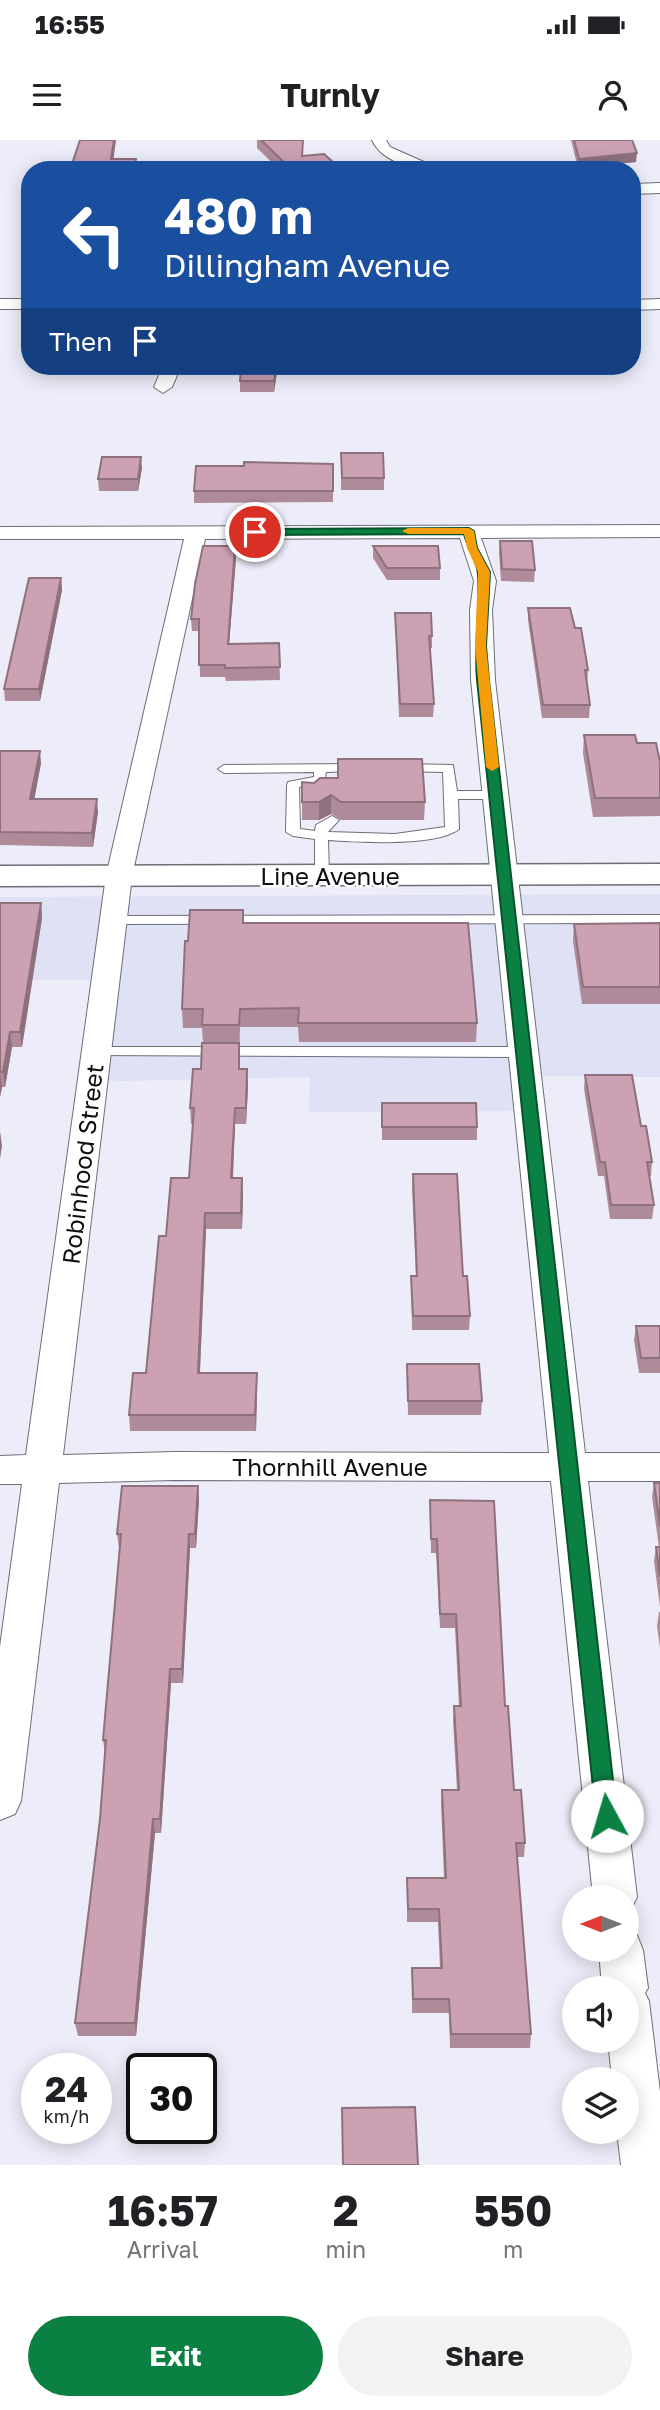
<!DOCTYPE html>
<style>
body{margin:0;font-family:"Golos Text",sans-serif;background:#f2f2f2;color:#202124;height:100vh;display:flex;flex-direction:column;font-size:26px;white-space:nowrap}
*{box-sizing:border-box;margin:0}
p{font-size:23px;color:#757577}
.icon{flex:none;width:38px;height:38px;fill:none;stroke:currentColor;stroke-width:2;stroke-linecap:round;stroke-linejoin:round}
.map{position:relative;height:2025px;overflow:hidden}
.details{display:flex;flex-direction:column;background:#fff;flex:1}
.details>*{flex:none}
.banner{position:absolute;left:21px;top:21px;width:620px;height:214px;border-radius:28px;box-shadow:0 4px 18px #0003;background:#1a4fa0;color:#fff;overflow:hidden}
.needle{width:46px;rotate:270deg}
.buttons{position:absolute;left:562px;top:1745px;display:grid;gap:14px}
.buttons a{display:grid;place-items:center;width:77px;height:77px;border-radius:50%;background:#fff;box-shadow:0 4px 18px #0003;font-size:35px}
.speed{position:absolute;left:21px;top:1913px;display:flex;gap:14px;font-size:35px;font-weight:700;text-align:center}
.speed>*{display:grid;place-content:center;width:91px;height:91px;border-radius:50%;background:#fff;box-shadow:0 4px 18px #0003;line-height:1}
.speed small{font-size:18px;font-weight:400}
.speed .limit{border:4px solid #111;border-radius:10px;background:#fff;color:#111}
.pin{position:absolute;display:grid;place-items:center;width:60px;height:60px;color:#fff;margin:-30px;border:4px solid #fff;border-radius:50%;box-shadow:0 2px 7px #0007}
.me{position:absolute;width:77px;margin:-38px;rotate:354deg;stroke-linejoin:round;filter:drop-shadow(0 0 5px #0008)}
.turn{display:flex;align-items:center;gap:24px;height:147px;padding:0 28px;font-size:32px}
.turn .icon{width:91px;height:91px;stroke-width:2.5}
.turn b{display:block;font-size:49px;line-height:60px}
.then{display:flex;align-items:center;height:66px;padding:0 28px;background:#0003;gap:14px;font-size:26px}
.eta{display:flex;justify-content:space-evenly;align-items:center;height:119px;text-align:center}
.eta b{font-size:42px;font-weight:700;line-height:49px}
.cta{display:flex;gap:14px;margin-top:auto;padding:14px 28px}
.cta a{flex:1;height:80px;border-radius:42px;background:#0b8043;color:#fff;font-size:28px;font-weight:700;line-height:80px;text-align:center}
.cta a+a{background:#f2f2f2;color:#202124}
.status{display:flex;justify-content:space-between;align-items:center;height:49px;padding:0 35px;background:#fff;direction:ltr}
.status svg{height:19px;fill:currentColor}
header{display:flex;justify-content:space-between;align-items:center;height:91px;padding:0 28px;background:#fff;font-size:32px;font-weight:700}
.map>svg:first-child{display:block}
.built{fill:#dfe1f4}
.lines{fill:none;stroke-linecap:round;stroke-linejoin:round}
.lane-casing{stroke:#6d6e78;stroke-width:2}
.street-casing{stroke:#6d6e78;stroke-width:2}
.secondary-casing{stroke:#6d6e78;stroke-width:3}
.lane{fill:#fff;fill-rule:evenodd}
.street{fill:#fff;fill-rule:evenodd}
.secondary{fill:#fff;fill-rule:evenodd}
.wall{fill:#af8a9a}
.shaded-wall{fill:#8e717d}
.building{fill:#cba1b3;stroke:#8e717d;stroke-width:2}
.route{fill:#0b8043;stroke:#07532c;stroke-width:2}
.slow{fill:#f59e0b}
.labels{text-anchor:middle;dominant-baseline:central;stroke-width:5;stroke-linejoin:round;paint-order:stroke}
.street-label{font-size:24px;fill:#0e0e12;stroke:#fff}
</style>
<div class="status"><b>16:55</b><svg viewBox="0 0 49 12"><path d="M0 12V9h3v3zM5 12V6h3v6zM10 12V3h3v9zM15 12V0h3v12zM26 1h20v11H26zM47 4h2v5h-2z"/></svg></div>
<header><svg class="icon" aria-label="menu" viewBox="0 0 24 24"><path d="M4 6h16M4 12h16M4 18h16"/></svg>Turnly<svg class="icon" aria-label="person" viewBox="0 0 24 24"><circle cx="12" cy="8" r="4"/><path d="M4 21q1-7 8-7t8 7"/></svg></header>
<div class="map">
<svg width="660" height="2025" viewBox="0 0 660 2025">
<rect width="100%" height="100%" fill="#ecedf9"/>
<polygon class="built" points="660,754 660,937 541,936 546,971 309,972 310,937 77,942 91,840 0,840 0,757"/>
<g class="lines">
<defs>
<g id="lane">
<path d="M357,624L361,625V631L326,632L324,642L299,647L300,689L315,691L316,685L332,676L339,680L328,692L395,694L445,687L443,632L400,631V625L404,624L453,625L457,651H496L502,655L496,659H458L459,689C437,707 357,702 328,700L329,735L322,739L315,735V699L293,696L286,692L287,645L288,642L314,637V632L224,633L218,629L224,625Z"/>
<polygon points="660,775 660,783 113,784 106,780 113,776"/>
<polygon points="96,907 524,907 531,912 524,917 91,915 89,912"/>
</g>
<g id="street">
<path d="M372,0H386L390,7L442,30C417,30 383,24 372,0Z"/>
<polygon points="660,43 660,53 632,54 632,44"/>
<rect x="0" y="159" width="30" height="10"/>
<polygon points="660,159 660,169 632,170 632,160"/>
<polygon points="163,226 181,226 172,247 163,253 154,247"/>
<path d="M660,385V397L481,398L496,441L492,470L495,540L585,1313H660V1341H588L637,1757L630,1771L626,1773V1757H593L551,1341L174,1340L59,1343L21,1661L15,1674L0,1680V1507L22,1344H0V1316L26,1315L106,736L184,399H0V387ZM460,398L474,441L470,470L471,540L549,1313L174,1312L63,1315L132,736L205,399Z"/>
<polygon points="626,1791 637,1795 643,1810 648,1848 645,1853 649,1861 660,1952 660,2025 621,2025 617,1992 626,1992 626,1939 612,1939 608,1900 626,1900 626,1848 602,1848 599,1810 626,1810"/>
</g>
<polygon id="secondary" points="660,724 660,744 0,746 0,726"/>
</defs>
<use href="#lane" class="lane-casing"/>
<use href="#street" class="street-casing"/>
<use href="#secondary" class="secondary-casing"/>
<use href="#lane" class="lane"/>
<use href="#street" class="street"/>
<use href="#secondary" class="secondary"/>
</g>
<g class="wall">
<polygon points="257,0 303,0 303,16 342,30 280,30 257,8"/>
<polygon points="571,0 632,0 636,22 578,28"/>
<polygon points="278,226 274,252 240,252 240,241"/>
<polygon points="341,313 384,338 384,350 341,350"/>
<polygon points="333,324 333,362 194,363 194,351"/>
<polygon points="142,328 138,351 99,351 98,339"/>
<polygon points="500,401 535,430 534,442 501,441 499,413"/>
<polygon points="373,406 440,428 440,440 387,440 373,418"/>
<polygon points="236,418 229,504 279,503 280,540 226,541 225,537 200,537 199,491 192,491 191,479"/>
<polygon points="61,438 62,450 40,561 5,561 4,549"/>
<polygon points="528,468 588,530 587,543 590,565 589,578 542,578 528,480"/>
<polygon points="395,473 432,496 432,508 430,508 434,564 433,577 399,577"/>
<polygon points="584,595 637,603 660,622 660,676 593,677 583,613"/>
<polygon points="0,611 41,623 34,659 98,672 93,707 0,705"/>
<polygon points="302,642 425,662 424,680 341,680 331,674 319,680 302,680"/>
<polygon points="0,763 41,763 42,778 22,907 12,907 5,947 2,947 0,957"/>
<polygon points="243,770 244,783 477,883 476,902 299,902 298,887 240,887 239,929 248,945 246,984 235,984 233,1038 243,1054 242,1089 206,1089 200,1233 257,1249 256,1291 130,1291 129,1275 146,1233 166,1096 189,1038 193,984 191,984 190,968 201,929 203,903 202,888 183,888 182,869 188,801"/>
<polygon points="660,783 660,864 582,864 573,801 574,784"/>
<polygon points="585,935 641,986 652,1022 651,1036 649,1036 654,1065 652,1079 610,1079 604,1036 598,1036 584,949"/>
<polygon points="382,963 477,987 477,1000 382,1000"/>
<polygon points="413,1034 463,1136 470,1176 469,1190 412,1190 411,1136 416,1136 412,1048"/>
<polygon points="636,1186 660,1186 660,1233 639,1233 634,1200"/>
<polygon points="407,1224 482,1261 481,1275 408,1275"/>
<polygon points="654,1343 660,1343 660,1467 654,1421 656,1407 659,1407 652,1357"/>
<polygon points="198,1346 199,1360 196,1408 190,1408 183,1543 171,1543 161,1693 155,1693 136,1896 78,1896 75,1883 100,1679 105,1614 103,1600 120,1408 119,1408 117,1394"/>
<polygon points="430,1360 505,1566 514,1650 525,1703 524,1717 517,1717 531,1894 530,1908 450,1908 449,1873 412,1873 412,1828 440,1828 438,1782 407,1782 407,1738 444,1738 441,1664 442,1650 457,1650 453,1580 454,1566 459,1566 455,1488 440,1488 436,1413 431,1413"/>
<polygon points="659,1472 660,1472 660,1508 657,1486"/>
</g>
<g class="shaded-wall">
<polygon points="114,0 116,0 112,30 111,19"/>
<polygon points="637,13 636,22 578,28 579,19"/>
<polygon points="276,226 278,226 274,252 274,241"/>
<polygon points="141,317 142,328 138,351 138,339"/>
<polygon points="235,406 236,418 228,517 228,504"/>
<polygon points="61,438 62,450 40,561 39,549"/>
<polygon points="40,611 41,623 32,672 30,659"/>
<polygon points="331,655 331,674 319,680 319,662"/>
<polygon points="97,659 98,672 93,707 92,693"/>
<polygon points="41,763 42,778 22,907 20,892"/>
<polygon points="10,892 12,907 5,947 3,932"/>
<polygon points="247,929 248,945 246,984 246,968"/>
<polygon points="0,933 2,947 0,957"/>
<polygon points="235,968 235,984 232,1054 231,1038"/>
<polygon points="0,991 2,1006 0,1019"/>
<polygon points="242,1038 243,1054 242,1089 241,1073"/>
<polygon points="205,1073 206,1089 199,1249 198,1233"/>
<polygon points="257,1233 257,1249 256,1291 255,1275"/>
<polygon points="198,1346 199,1360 196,1408 195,1394"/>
<polygon points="189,1394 190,1408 183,1543 182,1529"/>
<polygon points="170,1529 171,1543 161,1693 160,1679"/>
<polygon points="153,1679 155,1693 136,1896 135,1883"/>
</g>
<g class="building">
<polygon points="80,0 114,0 111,19 136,19 133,30 70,30"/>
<polygon points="261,0 303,0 302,16 324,14 342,30 292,30"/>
<polygon points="574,0 632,0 637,13 579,19"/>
<polygon points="241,226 276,226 274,241 240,241"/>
<polygon points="341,313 383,313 384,338 342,338"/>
<polygon points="102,317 141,317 138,339 98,339"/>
<polygon points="244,322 333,324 333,351 194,351 196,326 244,326"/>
<polygon points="500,401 532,401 535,430 502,429"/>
<polygon points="203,406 235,406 228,504 279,503 280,527 225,528 225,525 199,525 199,479 191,479 195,444"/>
<polygon points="373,406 438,406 440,428 387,428"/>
<polygon points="29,438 61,438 39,549 4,549"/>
<polygon points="528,468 570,468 575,488 581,488 588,530 585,530 590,565 543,565"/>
<polygon points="395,473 431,473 432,496 429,496 434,564 400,564"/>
<polygon points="584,595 635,595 637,603 656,603 660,622 660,658 595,658"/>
<polygon points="0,611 40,611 30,659 97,659 92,693 0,692"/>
<polygon points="338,619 422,619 425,662 341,662 331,655 319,662 302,662 302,642 314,643 320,638 338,638"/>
<polygon points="0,763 41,763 20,892 10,892 3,932 0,932"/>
<polygon points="190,770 243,770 243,783 468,783 477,883 298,883 299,868 240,869 239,885 202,885 203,869 182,869 185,801 188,801"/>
<polygon points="660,783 660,847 583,847 574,784"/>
<polygon points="202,903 239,903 239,929 247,929 246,968 235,968 231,1038 242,1038 241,1073 205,1073 198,1233 257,1233 255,1275 129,1275 133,1233 146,1233 159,1096 166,1096 171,1038 189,1038 194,968 190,968 193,929 201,929"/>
<polygon points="585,935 632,935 641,986 646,986 652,1022 647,1022 654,1065 611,1065 605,1022 600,1022"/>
<polygon points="382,963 476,963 477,987 382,987"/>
<polygon points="413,1034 457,1034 463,1136 467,1136 470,1176 413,1176 411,1136 417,1136"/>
<polygon points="636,1186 660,1186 660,1218 641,1218"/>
<polygon points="407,1224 479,1224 482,1261 408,1261"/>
<polygon points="654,1343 660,1343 660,1386"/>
<polygon points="122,1346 198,1346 195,1394 189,1394 182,1529 170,1529 160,1679 153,1679 135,1883 75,1883 100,1679 106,1600 103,1600 121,1394 117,1394"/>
<polygon points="430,1360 494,1361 505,1566 508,1566 514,1650 521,1650 525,1703 516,1703 531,1894 451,1894 449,1859 413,1859 412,1828 442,1828 439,1769 408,1769 407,1738 446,1738 442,1650 459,1650 454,1566 461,1566 456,1474 440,1474 437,1399 431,1399"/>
<polygon points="656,1407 660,1407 660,1437"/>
<polygon points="415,1967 418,2025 343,2025 342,1968"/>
</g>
<path class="route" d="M469,388L474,391L477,408L490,432L486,506L489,540L617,1676L614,1683L607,1686L599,1683L596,1676L477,540C474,505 480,470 478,435C478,422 467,408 464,394L255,395L250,392L255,389Z"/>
<polygon class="slow" points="469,388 474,391 477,408 490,432 486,506 499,627 492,631 486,627 475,506 478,432 467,408 464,394 408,394 402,391 408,388"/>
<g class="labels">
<g class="street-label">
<text x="330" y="735">Line Avenue</text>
<text transform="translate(82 1024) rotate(-83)">Robinhood Street</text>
<text x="330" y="1326">Thornhill Avenue</text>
</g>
</g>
</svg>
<div class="buttons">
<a><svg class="needle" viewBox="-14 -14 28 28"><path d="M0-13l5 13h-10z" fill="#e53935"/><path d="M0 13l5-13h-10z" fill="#757577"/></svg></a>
<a><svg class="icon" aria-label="sound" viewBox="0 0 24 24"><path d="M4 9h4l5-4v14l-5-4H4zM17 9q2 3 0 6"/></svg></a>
<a><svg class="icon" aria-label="layers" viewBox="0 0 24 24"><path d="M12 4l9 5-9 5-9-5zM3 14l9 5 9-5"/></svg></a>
</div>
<div class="speed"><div>24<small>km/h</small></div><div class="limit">30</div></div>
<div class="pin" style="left:255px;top:392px;background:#d93025"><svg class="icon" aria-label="arrive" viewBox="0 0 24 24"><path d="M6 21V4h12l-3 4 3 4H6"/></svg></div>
<svg class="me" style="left:607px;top:1676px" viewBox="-20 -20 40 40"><circle r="19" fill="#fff"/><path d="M0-13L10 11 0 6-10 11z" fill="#0b8043"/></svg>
<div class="banner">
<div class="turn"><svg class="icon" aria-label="left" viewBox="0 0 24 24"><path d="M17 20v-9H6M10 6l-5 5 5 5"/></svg><div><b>480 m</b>Dillingham Avenue</div></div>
<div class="then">Then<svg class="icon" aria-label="arrive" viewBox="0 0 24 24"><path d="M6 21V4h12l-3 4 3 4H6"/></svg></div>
</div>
</div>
<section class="details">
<div class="eta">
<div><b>16:57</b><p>Arrival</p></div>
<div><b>2</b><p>min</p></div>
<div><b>550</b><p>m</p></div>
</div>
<div class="cta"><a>Exit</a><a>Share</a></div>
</section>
